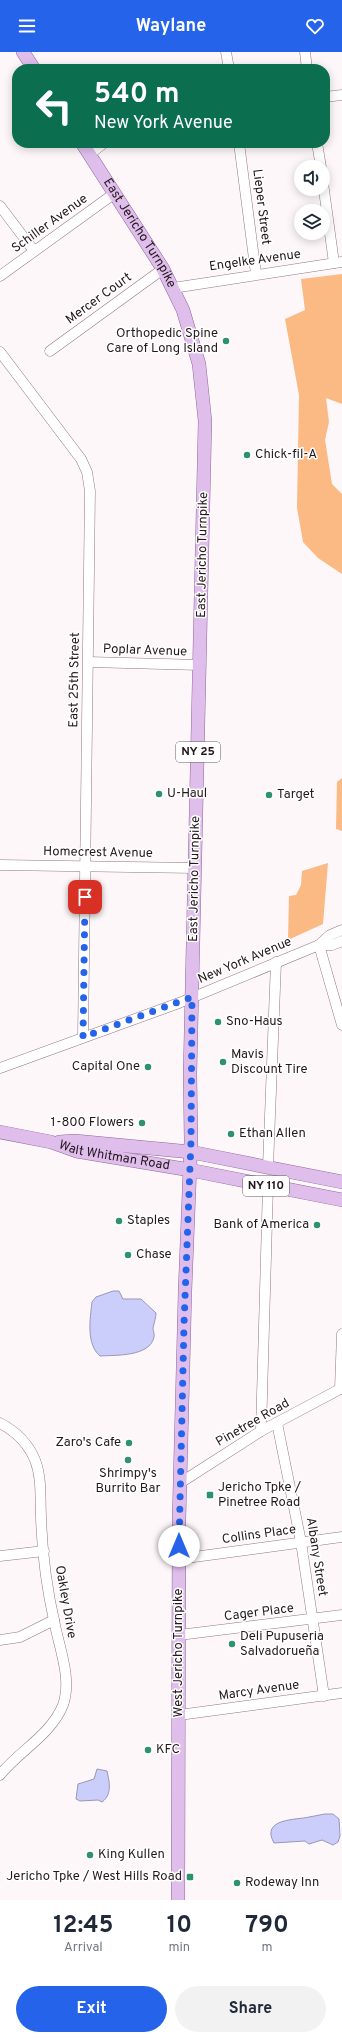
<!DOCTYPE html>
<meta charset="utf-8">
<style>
body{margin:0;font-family:Overpass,sans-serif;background:#f2f2f3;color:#1f2937;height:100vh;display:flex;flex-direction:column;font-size:15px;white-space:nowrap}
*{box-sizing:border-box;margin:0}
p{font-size:13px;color:#747a83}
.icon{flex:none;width:22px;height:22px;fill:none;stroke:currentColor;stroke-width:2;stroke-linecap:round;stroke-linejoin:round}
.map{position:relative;height:1848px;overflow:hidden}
.panel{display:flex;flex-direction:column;background:#fff;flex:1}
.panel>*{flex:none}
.hud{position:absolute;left:12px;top:12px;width:318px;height:84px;border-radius:16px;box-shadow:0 2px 10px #0003;background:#0b6e4f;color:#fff;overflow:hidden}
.tools{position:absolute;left:294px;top:108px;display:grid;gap:8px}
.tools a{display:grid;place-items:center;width:36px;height:36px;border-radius:50%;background:#fff;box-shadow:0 2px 10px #0003;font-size:20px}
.pin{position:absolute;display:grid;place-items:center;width:34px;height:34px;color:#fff;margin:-17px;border-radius:8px;box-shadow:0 2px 6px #0006}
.me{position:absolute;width:44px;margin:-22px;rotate:0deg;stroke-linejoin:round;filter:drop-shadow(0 0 3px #0008)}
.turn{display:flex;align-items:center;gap:14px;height:84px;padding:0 16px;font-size:18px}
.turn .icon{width:52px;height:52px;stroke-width:2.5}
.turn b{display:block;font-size:28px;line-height:34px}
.eta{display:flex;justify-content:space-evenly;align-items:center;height:68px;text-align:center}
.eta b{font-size:24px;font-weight:700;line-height:28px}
.cta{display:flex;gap:8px;margin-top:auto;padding:8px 16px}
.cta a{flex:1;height:46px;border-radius:24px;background:#2563eb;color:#fff;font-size:16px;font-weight:700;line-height:46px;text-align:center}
.cta a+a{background:#f2f2f3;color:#1f2937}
header{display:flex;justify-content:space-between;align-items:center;height:52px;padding:0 16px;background:#2563eb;color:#fff;font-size:18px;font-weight:700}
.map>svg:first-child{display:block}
.forest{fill:#fbb983}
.water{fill:#cbcefb;stroke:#9997b8}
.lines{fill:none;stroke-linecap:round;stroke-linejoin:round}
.minor-casing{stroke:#947682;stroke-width:11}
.major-casing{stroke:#90689b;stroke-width:14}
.minor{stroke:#fff;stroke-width:10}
.major{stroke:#dfbeec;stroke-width:13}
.route{stroke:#2563eb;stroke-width:7;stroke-dasharray:0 12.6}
.poi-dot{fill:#2e926d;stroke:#fff;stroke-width:1.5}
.labels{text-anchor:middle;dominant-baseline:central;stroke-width:3;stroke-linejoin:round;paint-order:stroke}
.shield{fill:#fff;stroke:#665d61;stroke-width:1}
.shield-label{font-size:12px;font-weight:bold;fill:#24181d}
.street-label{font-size:13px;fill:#24181d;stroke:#fff}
.poi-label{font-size:13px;fill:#24181d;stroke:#fff;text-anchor:start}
</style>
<header><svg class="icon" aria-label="menu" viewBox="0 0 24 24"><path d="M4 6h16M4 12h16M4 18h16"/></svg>Waylane<svg class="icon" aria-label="heart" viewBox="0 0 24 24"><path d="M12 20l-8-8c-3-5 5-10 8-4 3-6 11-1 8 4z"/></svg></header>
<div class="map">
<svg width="342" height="1848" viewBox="0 0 342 1848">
<rect width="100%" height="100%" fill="#fef7fa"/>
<g class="forest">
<polygon points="342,222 342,352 326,346 329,370 325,388 332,432 342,442 342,522 318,506 303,490 297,456 299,343 285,267 305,258 301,227"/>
<polygon points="342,726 342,779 336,777 337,730"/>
<polygon points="328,811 323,872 288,888 289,844 296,843 301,833 302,819"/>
</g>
<g class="water">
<path d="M113,1239H119L123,1247H141L156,1261C156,1266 154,1271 153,1276C153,1279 155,1283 154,1285C150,1305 115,1303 100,1304C86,1292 90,1267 92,1250L96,1245Z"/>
<path d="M97,1717L107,1719C109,1729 113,1742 102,1750L98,1748L80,1749L76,1747L78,1732L94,1727Z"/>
<path d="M325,1762H333L339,1767L340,1784L338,1790L333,1793L322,1788L309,1792L305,1789L274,1791C260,1766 297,1768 309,1765C315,1764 319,1763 325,1762Z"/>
</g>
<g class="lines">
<defs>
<g id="minor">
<polyline points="226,0 229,17"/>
<polyline points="305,0 307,17"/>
<polyline points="325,45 342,43"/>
<polyline points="239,91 256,222"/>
<polyline points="317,91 321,115"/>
<polyline points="90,102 104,91"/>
<polyline points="323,131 334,211"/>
<polyline points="0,154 34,199"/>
<polyline points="0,224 115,141"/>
<polyline points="173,236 342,210"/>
<polyline points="50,299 163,217"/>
<polyline points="0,300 81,407 87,420 90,439 83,985"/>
<polyline points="89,610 200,613"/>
<polyline points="0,813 195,816"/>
<polyline points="319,893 342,973"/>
<polyline points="319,893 330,883 342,878"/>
<polyline points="0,1016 179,951 319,893 332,893 342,889"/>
<polyline points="268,1115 276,910"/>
<polyline points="340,1337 342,1282"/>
<path d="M0,1371C15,1379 28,1391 35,1408C42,1426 40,1445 41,1465C42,1500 47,1538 55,1573C60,1598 72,1628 63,1653C51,1683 19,1699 0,1723"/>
<polyline points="277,1371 301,1490 324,1644"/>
<polyline points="261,1379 268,1134"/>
<polyline points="180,1431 261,1379 342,1336"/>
<polyline points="0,1504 44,1499"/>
<polyline points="179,1507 342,1485"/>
<polyline points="179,1583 342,1563"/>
<polyline points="0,1588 20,1585 54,1568"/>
<polyline points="179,1663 342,1641"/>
</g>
<g id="major">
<polyline points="23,0 34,17"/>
<path id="s1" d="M82,91L163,217L183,258L199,312L205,369L190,1022L191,1089L185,1239L179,1468L178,1848"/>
<path id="s2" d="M0,1080L51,1090L76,1099L190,1118L342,1148"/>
<polyline points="59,1090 75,1089 191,1100 342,1130"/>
</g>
</defs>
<use href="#minor" class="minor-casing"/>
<use href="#major" class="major-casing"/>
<use href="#minor" class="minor"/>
<use href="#major" class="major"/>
</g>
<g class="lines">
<polyline class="route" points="85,845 83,985 192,945 191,1089 184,1272 179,1494"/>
</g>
<g class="poi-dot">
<circle cx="226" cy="289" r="4"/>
<circle cx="247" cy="403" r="4"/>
<circle cx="159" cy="742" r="4"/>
<circle cx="269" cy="743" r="4"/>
<circle cx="218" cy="970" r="4"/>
<circle cx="223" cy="1010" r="4"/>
<circle cx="148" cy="1015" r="4"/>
<circle cx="142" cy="1071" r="4"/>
<circle cx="231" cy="1082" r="4"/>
<circle cx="119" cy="1169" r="4"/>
<circle cx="317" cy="1173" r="4"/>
<circle cx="128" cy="1203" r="4"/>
<circle cx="129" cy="1391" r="4"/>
<circle cx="128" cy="1408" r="4"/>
<rect x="206" y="1439" width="8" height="8" rx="2"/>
<circle cx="232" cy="1592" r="4"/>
<circle cx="148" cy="1698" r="4"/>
<circle cx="90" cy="1803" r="4"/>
<rect x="186" y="1821" width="8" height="8" rx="2"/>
<circle cx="237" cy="1831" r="4"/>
</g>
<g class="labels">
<g class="shield">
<rect x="176" y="690" width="44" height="20" rx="3"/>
<rect x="243" y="1124" width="46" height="20" rx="3"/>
</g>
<g class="shield-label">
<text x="198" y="700">NY 25</text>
<text x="266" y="1134">NY 110</text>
</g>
<g class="street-label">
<text transform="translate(261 155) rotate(83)">Lieper Street</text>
<text transform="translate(50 172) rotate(-36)">Schiller Avenue</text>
<text stroke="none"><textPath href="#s1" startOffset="107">East Jericho Turnpike</textPath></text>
<text transform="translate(255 209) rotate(-8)">Engelke Avenue</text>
<text transform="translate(99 247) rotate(-36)">Mercer Court</text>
<text transform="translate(203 503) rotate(-89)">East Jericho Turnpike</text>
<text transform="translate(145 599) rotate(2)">Poplar Avenue</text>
<text transform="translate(75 628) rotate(-89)">East 25th Street</text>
<text transform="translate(98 801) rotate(1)">Homecrest Avenue</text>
<text transform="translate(195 827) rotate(-89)">East Jericho Turnpike</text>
<text transform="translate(245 909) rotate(-23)">New York Avenue</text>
<text stroke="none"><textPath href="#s2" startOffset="117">Walt Whitman Road</textPath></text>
<text transform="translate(253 1371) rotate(-30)">Pinetree Road</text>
<text transform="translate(259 1483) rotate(-8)">Collins Place</text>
<text transform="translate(316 1505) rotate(81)">Albany Street</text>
<text transform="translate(65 1550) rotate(80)">Oakley Drive</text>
<text transform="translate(259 1561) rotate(-7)">Cager Place</text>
<text transform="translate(179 1601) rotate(-90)">West Jericho Turnpike</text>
<text transform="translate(259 1639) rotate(-8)">Marcy Avenue</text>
</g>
<g class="poi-label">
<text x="218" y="282" text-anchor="end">Orthopedic Spine<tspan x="218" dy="15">Care of Long Island</tspan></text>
<text x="255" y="403">Chick-fil-A</text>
<text x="167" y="742">U-Haul</text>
<text x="277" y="743">Target</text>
<text x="226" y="970">Sno-Haus</text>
<text x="231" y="1003">Mavis<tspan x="231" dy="15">Discount Tire</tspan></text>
<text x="140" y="1015" text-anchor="end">Capital One</text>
<text x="134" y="1071" text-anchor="end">1-800 Flowers</text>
<text x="239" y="1082">Ethan Allen</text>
<text x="127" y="1169">Staples</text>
<text x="309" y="1173" text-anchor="end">Bank of America</text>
<text x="136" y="1203">Chase</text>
<text x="121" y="1391" text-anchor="end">Zaro's Cafe</text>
<text x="128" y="1422" text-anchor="middle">Shrimpy's<tspan x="128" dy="15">Burrito Bar</tspan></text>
<text x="218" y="1436">Jericho Tpke /<tspan x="218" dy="15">Pinetree Road</tspan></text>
<text x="240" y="1585">Deli Pupuseria<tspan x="240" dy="15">Salvadorueña</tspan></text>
<text x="156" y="1698">KFC</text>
<text x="98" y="1803">King Kullen</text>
<text x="182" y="1825" text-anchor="end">Jericho Tpke / West Hills Road</text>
<text x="245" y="1831">Rodeway Inn</text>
</g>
</g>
</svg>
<div class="tools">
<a><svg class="icon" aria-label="sound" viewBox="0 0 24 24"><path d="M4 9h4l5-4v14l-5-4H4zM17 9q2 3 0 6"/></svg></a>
<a><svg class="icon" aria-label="layers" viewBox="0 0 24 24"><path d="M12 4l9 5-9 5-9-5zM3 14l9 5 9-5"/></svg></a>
</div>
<div class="pin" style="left:85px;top:845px;background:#d93025"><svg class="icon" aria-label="arrive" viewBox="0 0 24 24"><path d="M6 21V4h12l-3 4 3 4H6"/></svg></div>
<svg class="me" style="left:179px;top:1494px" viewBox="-20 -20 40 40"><circle r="19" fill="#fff"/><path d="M0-13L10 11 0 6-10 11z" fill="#2563eb"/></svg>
<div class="hud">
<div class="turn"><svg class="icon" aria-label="left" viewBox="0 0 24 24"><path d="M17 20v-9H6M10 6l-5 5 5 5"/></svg><div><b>540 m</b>New York Avenue</div></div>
</div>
</div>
<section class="panel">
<div class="eta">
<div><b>12:45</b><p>Arrival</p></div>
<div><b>10</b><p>min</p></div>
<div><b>790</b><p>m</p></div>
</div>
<div class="cta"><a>Exit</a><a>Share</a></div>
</section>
